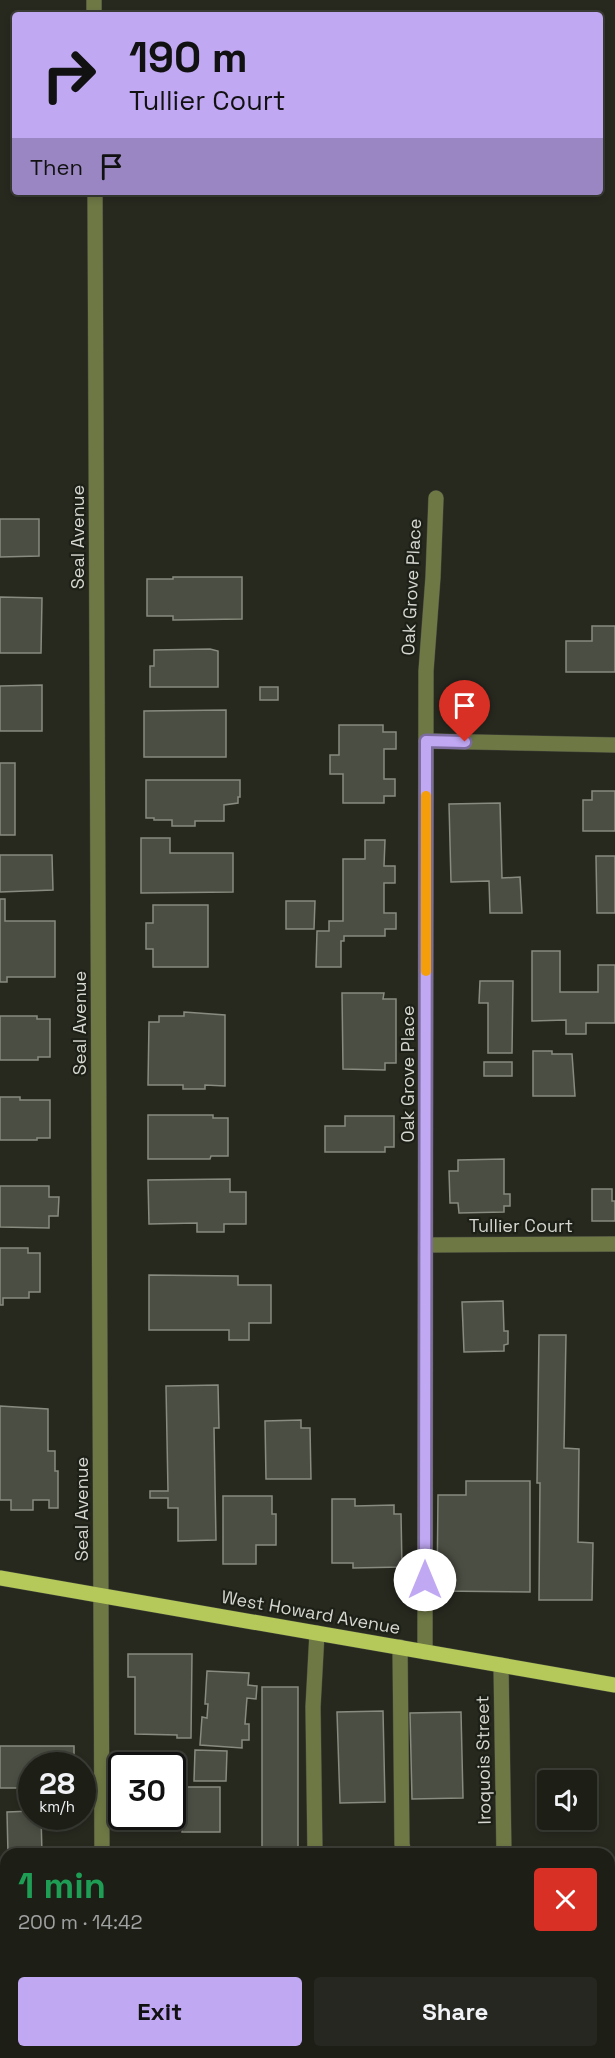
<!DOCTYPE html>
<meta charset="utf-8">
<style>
body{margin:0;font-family:"Space Grotesk",sans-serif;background:#252720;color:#f1f3f6;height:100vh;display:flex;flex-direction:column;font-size:22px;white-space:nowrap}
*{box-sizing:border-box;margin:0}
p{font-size:20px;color:#a0a2a1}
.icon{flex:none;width:33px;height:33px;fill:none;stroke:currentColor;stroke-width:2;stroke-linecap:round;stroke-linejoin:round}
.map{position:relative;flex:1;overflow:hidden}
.panel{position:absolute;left:0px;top:1848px;width:615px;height:210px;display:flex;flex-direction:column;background:#1d1f17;border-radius:18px 18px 0 0;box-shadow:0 3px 9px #0003,0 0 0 2px #3b3d36}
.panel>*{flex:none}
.hud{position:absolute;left:12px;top:12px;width:591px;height:183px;border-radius:6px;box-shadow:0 3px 9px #0003,0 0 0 2px #3b3d36;background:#c0a8f3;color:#111;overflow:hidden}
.fabs{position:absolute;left:537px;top:1770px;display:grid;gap:12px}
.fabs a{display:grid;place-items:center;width:60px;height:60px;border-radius:6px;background:#1d1f17;box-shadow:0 3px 9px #0003,0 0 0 2px #3b3d36;font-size:30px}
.speed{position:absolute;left:18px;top:1752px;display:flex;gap:12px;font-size:30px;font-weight:700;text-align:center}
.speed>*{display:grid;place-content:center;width:78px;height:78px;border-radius:50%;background:#1d1f17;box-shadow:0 3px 9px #0003,0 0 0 2px #3b3d36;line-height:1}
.speed small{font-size:15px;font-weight:400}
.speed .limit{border:3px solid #111;border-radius:9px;background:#fff;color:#111}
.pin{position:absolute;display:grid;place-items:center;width:51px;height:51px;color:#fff;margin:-62px -26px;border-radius:50% 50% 50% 0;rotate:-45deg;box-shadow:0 0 6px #0007}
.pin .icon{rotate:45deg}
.me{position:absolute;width:66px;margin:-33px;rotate:0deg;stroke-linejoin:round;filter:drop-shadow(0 0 4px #0008)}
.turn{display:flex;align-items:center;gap:21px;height:126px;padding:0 18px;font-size:27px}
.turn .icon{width:78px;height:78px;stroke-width:2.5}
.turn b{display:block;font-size:42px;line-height:51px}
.then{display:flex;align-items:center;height:57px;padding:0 18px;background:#0003;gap:12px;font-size:22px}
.round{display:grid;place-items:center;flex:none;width:63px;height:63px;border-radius:6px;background:#252720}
.head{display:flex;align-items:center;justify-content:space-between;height:102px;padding:0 18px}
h1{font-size:36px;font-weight:700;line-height:45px;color:#1e9e55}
.action{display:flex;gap:12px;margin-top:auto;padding:12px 18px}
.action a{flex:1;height:69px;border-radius:6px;background:#c0a8f3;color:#111;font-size:24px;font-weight:700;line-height:69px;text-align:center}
.action a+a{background:#252720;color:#f1f3f6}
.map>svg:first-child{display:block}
.building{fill:#4b4e43;stroke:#888b7f;stroke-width:1.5}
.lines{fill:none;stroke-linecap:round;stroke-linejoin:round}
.minor-casing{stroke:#43453b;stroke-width:16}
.major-casing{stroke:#43453b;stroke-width:16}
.minor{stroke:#6e7845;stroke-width:15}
.major{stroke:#b5c95a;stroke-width:15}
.route-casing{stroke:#7d6d9e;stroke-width:15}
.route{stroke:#c0a8f3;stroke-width:10}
.slow{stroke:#f59e0b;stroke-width:10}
.labels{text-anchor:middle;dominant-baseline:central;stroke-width:4.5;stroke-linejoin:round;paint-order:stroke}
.street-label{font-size:18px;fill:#d5d6d0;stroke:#1d2016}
</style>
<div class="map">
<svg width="615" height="2058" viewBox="0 0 615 2058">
<rect width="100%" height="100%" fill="#27291f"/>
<g class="building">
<polygon points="0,519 39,519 39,556 0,557"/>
<polygon points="173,577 242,577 242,619 173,620 173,616 147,616 147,579 173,579"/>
<polygon points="0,597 42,598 41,653 0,653"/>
<polygon points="592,626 615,626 615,672 566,672 566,641 592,641"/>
<polygon points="210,649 218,651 218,687 150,687 150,666 154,666 154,650"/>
<polygon points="42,685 42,731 0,731 0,686"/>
<rect x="260" y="687" width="18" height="13"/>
<polygon points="226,710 226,757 144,757 144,711"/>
<polygon points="339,725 383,725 383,732 396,732 396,749 384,749 384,779 395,779 395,796 384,796 384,803 343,803 343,774 330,774 330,755 339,755"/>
<rect x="0" y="763" width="15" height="72"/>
<polygon points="146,780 240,780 240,797 238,797 238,803 224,805 224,821 195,821 195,826 172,826 172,820 154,820 154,818 146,818"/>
<polygon points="592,791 615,791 615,831 583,831 583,800 592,800"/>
<polygon points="500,803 502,878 520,877 522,913 490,913 489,881 451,882 449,804"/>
<polygon points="141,838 170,838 170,853 233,853 233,892 141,893"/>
<polygon points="365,840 385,840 384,866 395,866 395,883 384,883 384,913 396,913 396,929 385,929 385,936 344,936 344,941 341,941 341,967 316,967 317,931 329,931 329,921 343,921 343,859 365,859"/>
<polygon points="0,855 52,855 53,890 0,892"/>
<polygon points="596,856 615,856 615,913 597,913"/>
<polygon points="0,899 5,899 5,921 55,921 55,977 7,977 7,982 0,982"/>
<polygon points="286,901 315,901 314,929 286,929"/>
<polygon points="153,905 208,905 208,967 153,967 153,949 146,949 146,923 153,923"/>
<polygon points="532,951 560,951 560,992 598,992 598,965 615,965 615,1023 586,1023 586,1034 566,1034 566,1020 532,1021"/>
<polygon points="480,981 513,981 512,1053 488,1053 488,1003 479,1003"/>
<polygon points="342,993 384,993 383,999 396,999 396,1063 385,1063 385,1070 343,1069"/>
<polygon points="184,1012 225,1015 225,1086 205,1085 205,1089 183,1089 183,1085 148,1085 149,1022 159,1022 159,1016 184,1016"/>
<polygon points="0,1016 37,1016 37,1019 50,1019 50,1057 38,1057 38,1060 0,1060"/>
<polygon points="533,1051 552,1051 552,1054 572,1054 575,1096 533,1096"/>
<rect x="484" y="1062" width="28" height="14"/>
<polygon points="0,1097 20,1097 20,1100 50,1100 50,1138 37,1138 37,1140 0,1140"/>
<polygon points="148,1115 213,1115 213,1118 228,1118 228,1156 211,1156 210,1159 148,1159"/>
<polygon points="345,1116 394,1116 394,1147 385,1147 385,1152 325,1152 325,1126 345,1126"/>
<polygon points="504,1159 504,1194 510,1194 510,1206 504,1206 504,1212 459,1213 458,1203 450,1203 449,1171 458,1171 458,1160"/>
<polygon points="230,1179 230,1192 246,1192 246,1224 224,1224 224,1232 197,1232 197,1223 149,1224 148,1180"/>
<polygon points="0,1186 49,1186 49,1197 59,1197 58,1216 49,1216 49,1228 0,1227"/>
<polygon points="592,1189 612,1189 612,1201 615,1201 615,1221 592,1221"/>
<polygon points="0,1248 28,1248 28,1253 40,1253 40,1292 29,1292 29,1298 3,1298 3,1305 0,1305"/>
<polygon points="149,1275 238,1276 238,1285 271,1285 271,1323 249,1323 249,1340 229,1340 229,1330 149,1330"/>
<polygon points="503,1301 504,1331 508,1331 508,1344 504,1345 504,1351 464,1352 462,1302"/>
<polygon points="539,1335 566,1335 564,1448 579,1449 578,1542 593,1543 592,1600 539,1600 540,1483 537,1483"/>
<polygon points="218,1385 219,1428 214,1428 216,1540 178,1541 178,1508 168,1508 168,1498 150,1498 150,1491 168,1491 166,1386"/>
<polygon points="0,1406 48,1409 48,1451 55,1451 55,1471 58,1471 58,1508 49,1508 49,1500 33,1500 33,1510 11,1510 11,1500 0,1500"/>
<polygon points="301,1420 301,1428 310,1428 311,1479 266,1479 265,1421"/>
<polygon points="466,1481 530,1481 530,1592 437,1591 438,1495 466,1495"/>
<polygon points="223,1496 272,1496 272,1514 276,1514 276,1545 256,1545 256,1564 223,1564"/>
<polygon points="332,1499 355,1499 355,1506 394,1505 394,1514 401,1514 402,1567 353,1568 353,1563 332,1563"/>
<polygon points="128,1654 192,1654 191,1738 177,1738 177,1735 135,1734 135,1677 128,1677"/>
<polygon points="207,1671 249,1673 248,1685 257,1686 256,1699 247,1698 245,1724 249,1724 249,1740 242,1740 242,1748 200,1745 202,1717 207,1718 208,1704 205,1704"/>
<rect x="262" y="1687" width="36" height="167"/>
<polygon points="383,1711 385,1802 340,1803 337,1712"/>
<polygon points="461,1712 463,1798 412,1799 410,1713"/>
<polygon points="0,1746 74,1746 74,1766 32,1766 32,1788 0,1788"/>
<polygon points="195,1750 227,1751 226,1781 194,1781"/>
<polygon points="172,1787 220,1787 220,1832 182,1832 182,1825 150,1825 150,1816 172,1816"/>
<polygon points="32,1811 32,1816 41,1816 42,1854 8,1854 7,1812"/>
<rect x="0" y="1906" width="6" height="88"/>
<rect x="0" y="2012" width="6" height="38"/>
</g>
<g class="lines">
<defs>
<g id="minor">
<polyline points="94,0 94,15"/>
<polyline points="95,192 102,1854"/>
<polyline points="426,741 615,745"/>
<polyline points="427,1245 615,1244"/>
<polyline points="400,1647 402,1844 404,1854"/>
<polyline points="425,1652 426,671 433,577 436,498"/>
<polyline points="501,1665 504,1854"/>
<polyline points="315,1854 313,1707 317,1633"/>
<polyline points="107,2052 107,2058"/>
<polyline points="508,2052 508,2058"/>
</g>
<polyline id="major" points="0,1578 615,1685"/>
</defs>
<use href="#minor" class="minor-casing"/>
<use href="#major" class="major-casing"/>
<use href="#minor" class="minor"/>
<use href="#major" class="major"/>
</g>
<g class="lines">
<defs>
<polyline id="route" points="425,1580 426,741 465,742"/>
</defs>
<use href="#route" class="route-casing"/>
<use href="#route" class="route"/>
<polyline class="slow" points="426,796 426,971"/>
</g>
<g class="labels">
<g class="street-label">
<text transform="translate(77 537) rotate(-90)">Seal Avenue</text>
<text transform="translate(411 587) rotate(-87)">Oak Grove Place</text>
<text transform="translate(79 1023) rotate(-90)">Seal Avenue</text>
<text transform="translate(407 1074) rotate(-90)">Oak Grove Place</text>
<text x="521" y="1225">Tullier Court</text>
<text transform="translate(81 1509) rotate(-90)">Seal Avenue</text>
<text transform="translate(311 1612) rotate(10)">West Howard Avenue</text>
<text transform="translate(483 1760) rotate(-91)">Iroquois Street</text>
</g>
</g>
</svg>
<div class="fabs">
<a><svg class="icon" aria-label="sound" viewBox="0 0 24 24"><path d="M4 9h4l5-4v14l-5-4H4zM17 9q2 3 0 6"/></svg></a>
</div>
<div class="speed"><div>28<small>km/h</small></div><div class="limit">30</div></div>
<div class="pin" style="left:465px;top:742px;background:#d93025"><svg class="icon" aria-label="arrive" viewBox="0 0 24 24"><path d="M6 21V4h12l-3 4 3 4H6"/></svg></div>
<svg class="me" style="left:425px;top:1580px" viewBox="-20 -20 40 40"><circle r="19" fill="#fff"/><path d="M0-13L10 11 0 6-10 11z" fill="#c0a8f3"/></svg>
<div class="hud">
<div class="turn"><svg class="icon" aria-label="right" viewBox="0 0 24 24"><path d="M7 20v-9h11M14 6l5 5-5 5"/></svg><div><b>190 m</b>Tullier Court</div></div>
<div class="then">Then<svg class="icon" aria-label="arrive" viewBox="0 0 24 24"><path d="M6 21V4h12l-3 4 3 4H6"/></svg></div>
</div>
<section class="panel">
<div class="head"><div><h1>1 min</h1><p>200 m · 14:42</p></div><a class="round" style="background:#d93025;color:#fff"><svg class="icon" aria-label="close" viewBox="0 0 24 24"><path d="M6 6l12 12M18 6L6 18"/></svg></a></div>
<div class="action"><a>Exit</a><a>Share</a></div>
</section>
</div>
